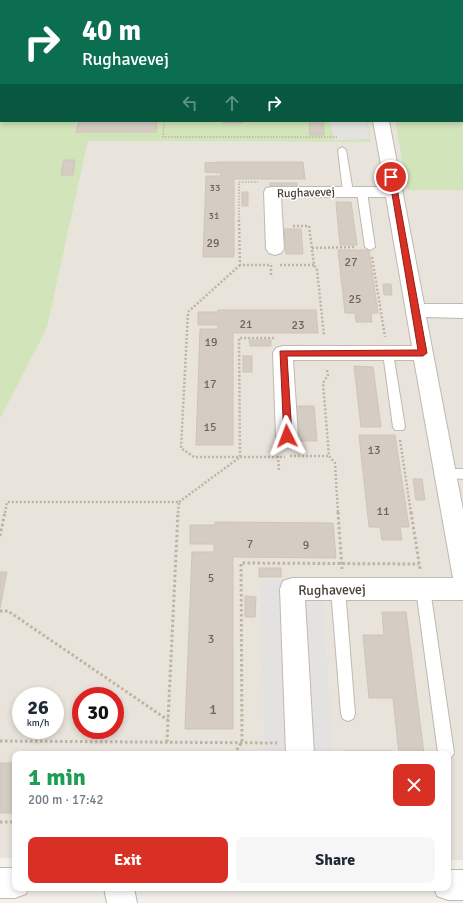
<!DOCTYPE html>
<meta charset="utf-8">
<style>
body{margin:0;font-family:Signika,sans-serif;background:#f6f6f7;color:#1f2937;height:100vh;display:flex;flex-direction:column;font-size:15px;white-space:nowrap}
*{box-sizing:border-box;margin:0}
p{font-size:13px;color:#747a83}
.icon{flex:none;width:22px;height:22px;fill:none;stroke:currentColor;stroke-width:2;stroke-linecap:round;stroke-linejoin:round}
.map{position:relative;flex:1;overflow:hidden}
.sheet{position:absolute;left:12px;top:751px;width:439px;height:140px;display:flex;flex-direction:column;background:#fff;border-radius:8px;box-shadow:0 2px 6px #0003}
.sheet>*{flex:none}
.guide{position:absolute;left:0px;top:0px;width:463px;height:122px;box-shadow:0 2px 6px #0003;background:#0b6e4f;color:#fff;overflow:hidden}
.speed{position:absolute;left:12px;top:687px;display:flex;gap:8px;font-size:20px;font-weight:700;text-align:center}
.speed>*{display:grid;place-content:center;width:52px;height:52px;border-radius:50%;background:#fff;box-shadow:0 2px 6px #0003;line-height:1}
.speed small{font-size:10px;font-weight:400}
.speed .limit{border:6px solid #d22;background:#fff;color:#111}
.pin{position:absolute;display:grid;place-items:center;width:34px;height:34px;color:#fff;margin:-17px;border:2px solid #fff;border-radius:50%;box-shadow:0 1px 4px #0007}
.me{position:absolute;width:44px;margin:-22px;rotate:357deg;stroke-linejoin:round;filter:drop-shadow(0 0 3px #0008)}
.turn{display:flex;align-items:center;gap:14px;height:84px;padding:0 16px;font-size:18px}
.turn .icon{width:52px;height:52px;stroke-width:2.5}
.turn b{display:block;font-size:28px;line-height:34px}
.lanes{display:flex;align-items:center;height:38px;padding:0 16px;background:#0003;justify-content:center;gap:20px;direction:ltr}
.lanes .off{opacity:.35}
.round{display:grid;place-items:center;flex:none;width:42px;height:42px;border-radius:8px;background:#f6f6f7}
.overview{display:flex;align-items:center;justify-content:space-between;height:68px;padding:0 16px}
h1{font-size:24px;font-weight:700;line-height:30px;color:#1e9e55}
.button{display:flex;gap:8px;margin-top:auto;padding:8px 16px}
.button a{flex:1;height:46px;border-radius:8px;background:#d93025;color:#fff;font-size:16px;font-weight:700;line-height:46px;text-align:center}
.button a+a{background:#f6f6f7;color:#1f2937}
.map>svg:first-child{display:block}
.residential{fill:#e8e3db;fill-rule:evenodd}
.green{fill:#d2e4ba}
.parking{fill:#e4e2e0}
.building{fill:#d5cdc3;stroke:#cfc5b6}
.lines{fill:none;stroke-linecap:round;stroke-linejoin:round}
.service-casing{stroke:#bfb9af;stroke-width:2}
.minor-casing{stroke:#bfb9af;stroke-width:2}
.tertiary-casing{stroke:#bfb9af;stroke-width:2}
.path-far2{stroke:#bfb4a2;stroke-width:1.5;stroke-dasharray:1.5 1.5;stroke-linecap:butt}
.path-far1{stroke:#bfb4a2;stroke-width:2.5;stroke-dasharray:2 2;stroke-linecap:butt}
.path{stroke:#bfb4a2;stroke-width:3;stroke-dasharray:2.5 2.5;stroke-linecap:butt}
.service{fill:#fff;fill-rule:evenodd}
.minor{fill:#fff;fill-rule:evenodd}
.tertiary{fill:#fff;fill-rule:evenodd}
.route{fill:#d93025;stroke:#8d1f18}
.labels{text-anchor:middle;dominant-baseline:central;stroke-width:3;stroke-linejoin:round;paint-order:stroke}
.far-number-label{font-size:10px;fill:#6b655c}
.far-street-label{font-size:12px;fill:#48423a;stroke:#fff}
.number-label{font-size:12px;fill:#6b655c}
.street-label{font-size:14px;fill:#48423a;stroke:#fff}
.near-number-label{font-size:14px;fill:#6b655c}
</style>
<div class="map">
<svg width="463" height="903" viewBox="0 0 463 903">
<rect width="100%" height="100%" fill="#f4f1ec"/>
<path class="residential" d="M0,0H463V860H448V754H15V858H0V419L47,328L88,141L371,142L368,121H462V1H1V51ZM21,696H55V730H21ZM81,696H115V730H81Z"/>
<g class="green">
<polygon points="462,15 463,190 408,190 395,121 462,121"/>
<polygon points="0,51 1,121 368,121 371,142 88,141 47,328 0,419"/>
</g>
<g class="parking">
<polygon points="330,121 366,121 370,139 334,140"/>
<polygon points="260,580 296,580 298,602 322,602 334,754 290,754 289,752 264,752"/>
</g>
<g class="building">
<polygon points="79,121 157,121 156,132 76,132"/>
<rect x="223" y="121" width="19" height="2"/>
<polygon points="309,121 323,121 324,135 310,135"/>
<polygon points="64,160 75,160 73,175 61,175"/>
<polygon points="221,162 303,162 305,179 234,179 234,257 203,257 206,176 221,176 221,173 205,172 205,163"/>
<rect x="270" y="183" width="27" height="5"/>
<rect x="242" y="192" width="6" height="14"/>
<polygon points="336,202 351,202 357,245 340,245"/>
<polygon points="284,229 301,229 303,254 286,254"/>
<polygon points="338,250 369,250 378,313 371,313 372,322 356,322 355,313 345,313"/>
<polygon points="383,284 391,284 392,295 384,295"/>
<polygon points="218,310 316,310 318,333 233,333 233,445 196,445 200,329 218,329 218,325 198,325 198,312 218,312"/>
<polygon points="249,340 271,340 271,346 250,346"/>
<rect x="243" y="356" width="9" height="16"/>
<polygon points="354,366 373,367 381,427 361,427"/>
<polygon points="295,406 314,406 317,441 297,441"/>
<polygon points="359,435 395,435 409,527 400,527 402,540 382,540 380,527 369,527"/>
<polygon points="413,479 422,479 425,500 416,500"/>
<polygon points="215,522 333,523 336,558 233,557 233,729 185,729 192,552 214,552 214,544 190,544 190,525 215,525"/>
<rect x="259" y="568" width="22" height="9"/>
<polygon points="0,572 7,572 0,608"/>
<polygon points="245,596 256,597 255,617 245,617"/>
<polygon points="382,612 406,612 424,754 399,754 393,698 369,698 363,635 384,635"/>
<polygon points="345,751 392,751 393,754 346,754"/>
<rect x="0" y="763" width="15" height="50"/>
</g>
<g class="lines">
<defs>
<g id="service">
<polygon points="342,147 346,150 353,192 348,195 343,192 338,150"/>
<polygon points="362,189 367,192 375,247 370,250 365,247 357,192"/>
<polygon points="388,349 393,353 405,427 403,430 395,430 393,427 383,353"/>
<polygon points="445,469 463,469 463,479 441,477 439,474 441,471"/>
<polygon points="338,583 343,585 345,589 355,714 353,719 348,721 343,719 341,714 331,589 333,585"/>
<polygon points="423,583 428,585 430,589 454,753 451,758 448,760 448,754 438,753 416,589 418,585"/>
</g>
<g id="minor">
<polygon points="344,0 358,0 359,1 345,1"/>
<rect x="0" y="13" width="1" height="8"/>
<polygon points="373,121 389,121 424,304 463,304 463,318 426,317 463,510 463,600 305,600 314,754 286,754 280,589 283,581 292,578 453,578 414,360 293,360 298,437 295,443 287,445 279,443 276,437 273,353 276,348 283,346 412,346 386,197 281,197 284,249 281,253 275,255 269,253 266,249 264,192 266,188 272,187 385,187"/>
<polygon points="104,888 134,888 137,903 107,903"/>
</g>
<g id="tertiary">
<polygon points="0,868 15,868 15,888 28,888 26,894 15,898 0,898"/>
<polygon points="448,870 463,870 463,900 448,900 437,896 434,888 448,888"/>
</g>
</defs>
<use href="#service" class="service-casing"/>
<use href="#minor" class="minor-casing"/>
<use href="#tertiary" class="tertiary-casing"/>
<g class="path-far2">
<polyline points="164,121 163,137 337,137"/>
<polyline points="239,221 239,182 258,182"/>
</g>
<g class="path-far1">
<polyline points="239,220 240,265 269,265"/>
<polyline points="293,226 309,226 314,265 317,270 324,335"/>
<polyline points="312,248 355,247"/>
<polyline points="372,257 385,337"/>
<polyline points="240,265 188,312 181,448 194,457 285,457"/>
<polyline points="271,265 271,276"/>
<polyline points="280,265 314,265"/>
<polyline points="327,370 328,375 323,383 329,456 335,463 338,513"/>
<polyline points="400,440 411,513"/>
<polyline points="278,456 279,471"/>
<polyline points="290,456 329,456"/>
<polyline points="179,502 240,457 239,338 274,338"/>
<polyline points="5,513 7,502 179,502 178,513"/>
</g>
<g class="path">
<polyline points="338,512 342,569"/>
<polyline points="411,512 420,569"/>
<polyline points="0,536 5,512"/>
<polyline points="0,611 8,611 168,720"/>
<polyline points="0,741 277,743"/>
<polyline points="167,742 178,512"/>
<polyline points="234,754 242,742 241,563 419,564"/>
<polyline points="0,822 15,822"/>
</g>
<use href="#service" class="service"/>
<use href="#minor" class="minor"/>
<use href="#tertiary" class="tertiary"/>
</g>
<polygon class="route" points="389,176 395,177 427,353 423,356 287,356 292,436 287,440 284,439 280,351 418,350"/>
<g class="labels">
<g class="far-number-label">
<text x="215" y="188">33</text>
<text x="214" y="216">31</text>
</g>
<g class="far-street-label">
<text transform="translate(306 193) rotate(-2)">Rughavevej</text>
</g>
<g class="number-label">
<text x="213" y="243">29</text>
<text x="351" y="262">27</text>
<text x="355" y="299">25</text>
<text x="246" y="324">21</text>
<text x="298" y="325">23</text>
<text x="211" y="342">19</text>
<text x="210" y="384">17</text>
<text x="210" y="427">15</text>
<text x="374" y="450">13</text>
<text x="383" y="511">11</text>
<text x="250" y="544">7</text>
<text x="306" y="545">9</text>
<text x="211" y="578">5</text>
<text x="211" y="639">3</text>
</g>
<g class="street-label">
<text transform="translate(332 590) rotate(-1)">Rughavevej</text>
</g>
<g class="near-number-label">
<text x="213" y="709">1</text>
</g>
</g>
</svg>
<div class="speed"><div>26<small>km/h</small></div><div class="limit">30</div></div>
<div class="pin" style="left:391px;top:177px;background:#d93025"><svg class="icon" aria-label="arrive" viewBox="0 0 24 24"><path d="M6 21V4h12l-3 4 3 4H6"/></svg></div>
<svg class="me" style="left:287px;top:436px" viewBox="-20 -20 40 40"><path d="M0-17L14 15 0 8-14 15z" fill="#d93025" stroke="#fff" stroke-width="4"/></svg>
<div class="guide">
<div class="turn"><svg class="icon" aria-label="right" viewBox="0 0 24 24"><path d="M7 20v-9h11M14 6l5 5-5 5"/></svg><div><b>40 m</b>Rughavevej</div></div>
<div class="lanes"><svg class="icon off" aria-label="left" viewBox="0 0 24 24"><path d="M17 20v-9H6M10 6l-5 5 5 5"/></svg><svg class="icon off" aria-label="ahead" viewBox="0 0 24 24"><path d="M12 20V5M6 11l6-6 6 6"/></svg><svg class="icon" aria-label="right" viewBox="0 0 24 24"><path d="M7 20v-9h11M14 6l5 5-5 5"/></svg></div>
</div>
<section class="sheet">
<div class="overview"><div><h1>1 min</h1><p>200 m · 17:42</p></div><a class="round" style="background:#d93025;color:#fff"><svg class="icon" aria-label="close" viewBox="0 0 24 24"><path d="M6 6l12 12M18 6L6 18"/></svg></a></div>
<div class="button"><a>Exit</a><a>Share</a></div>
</section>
</div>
